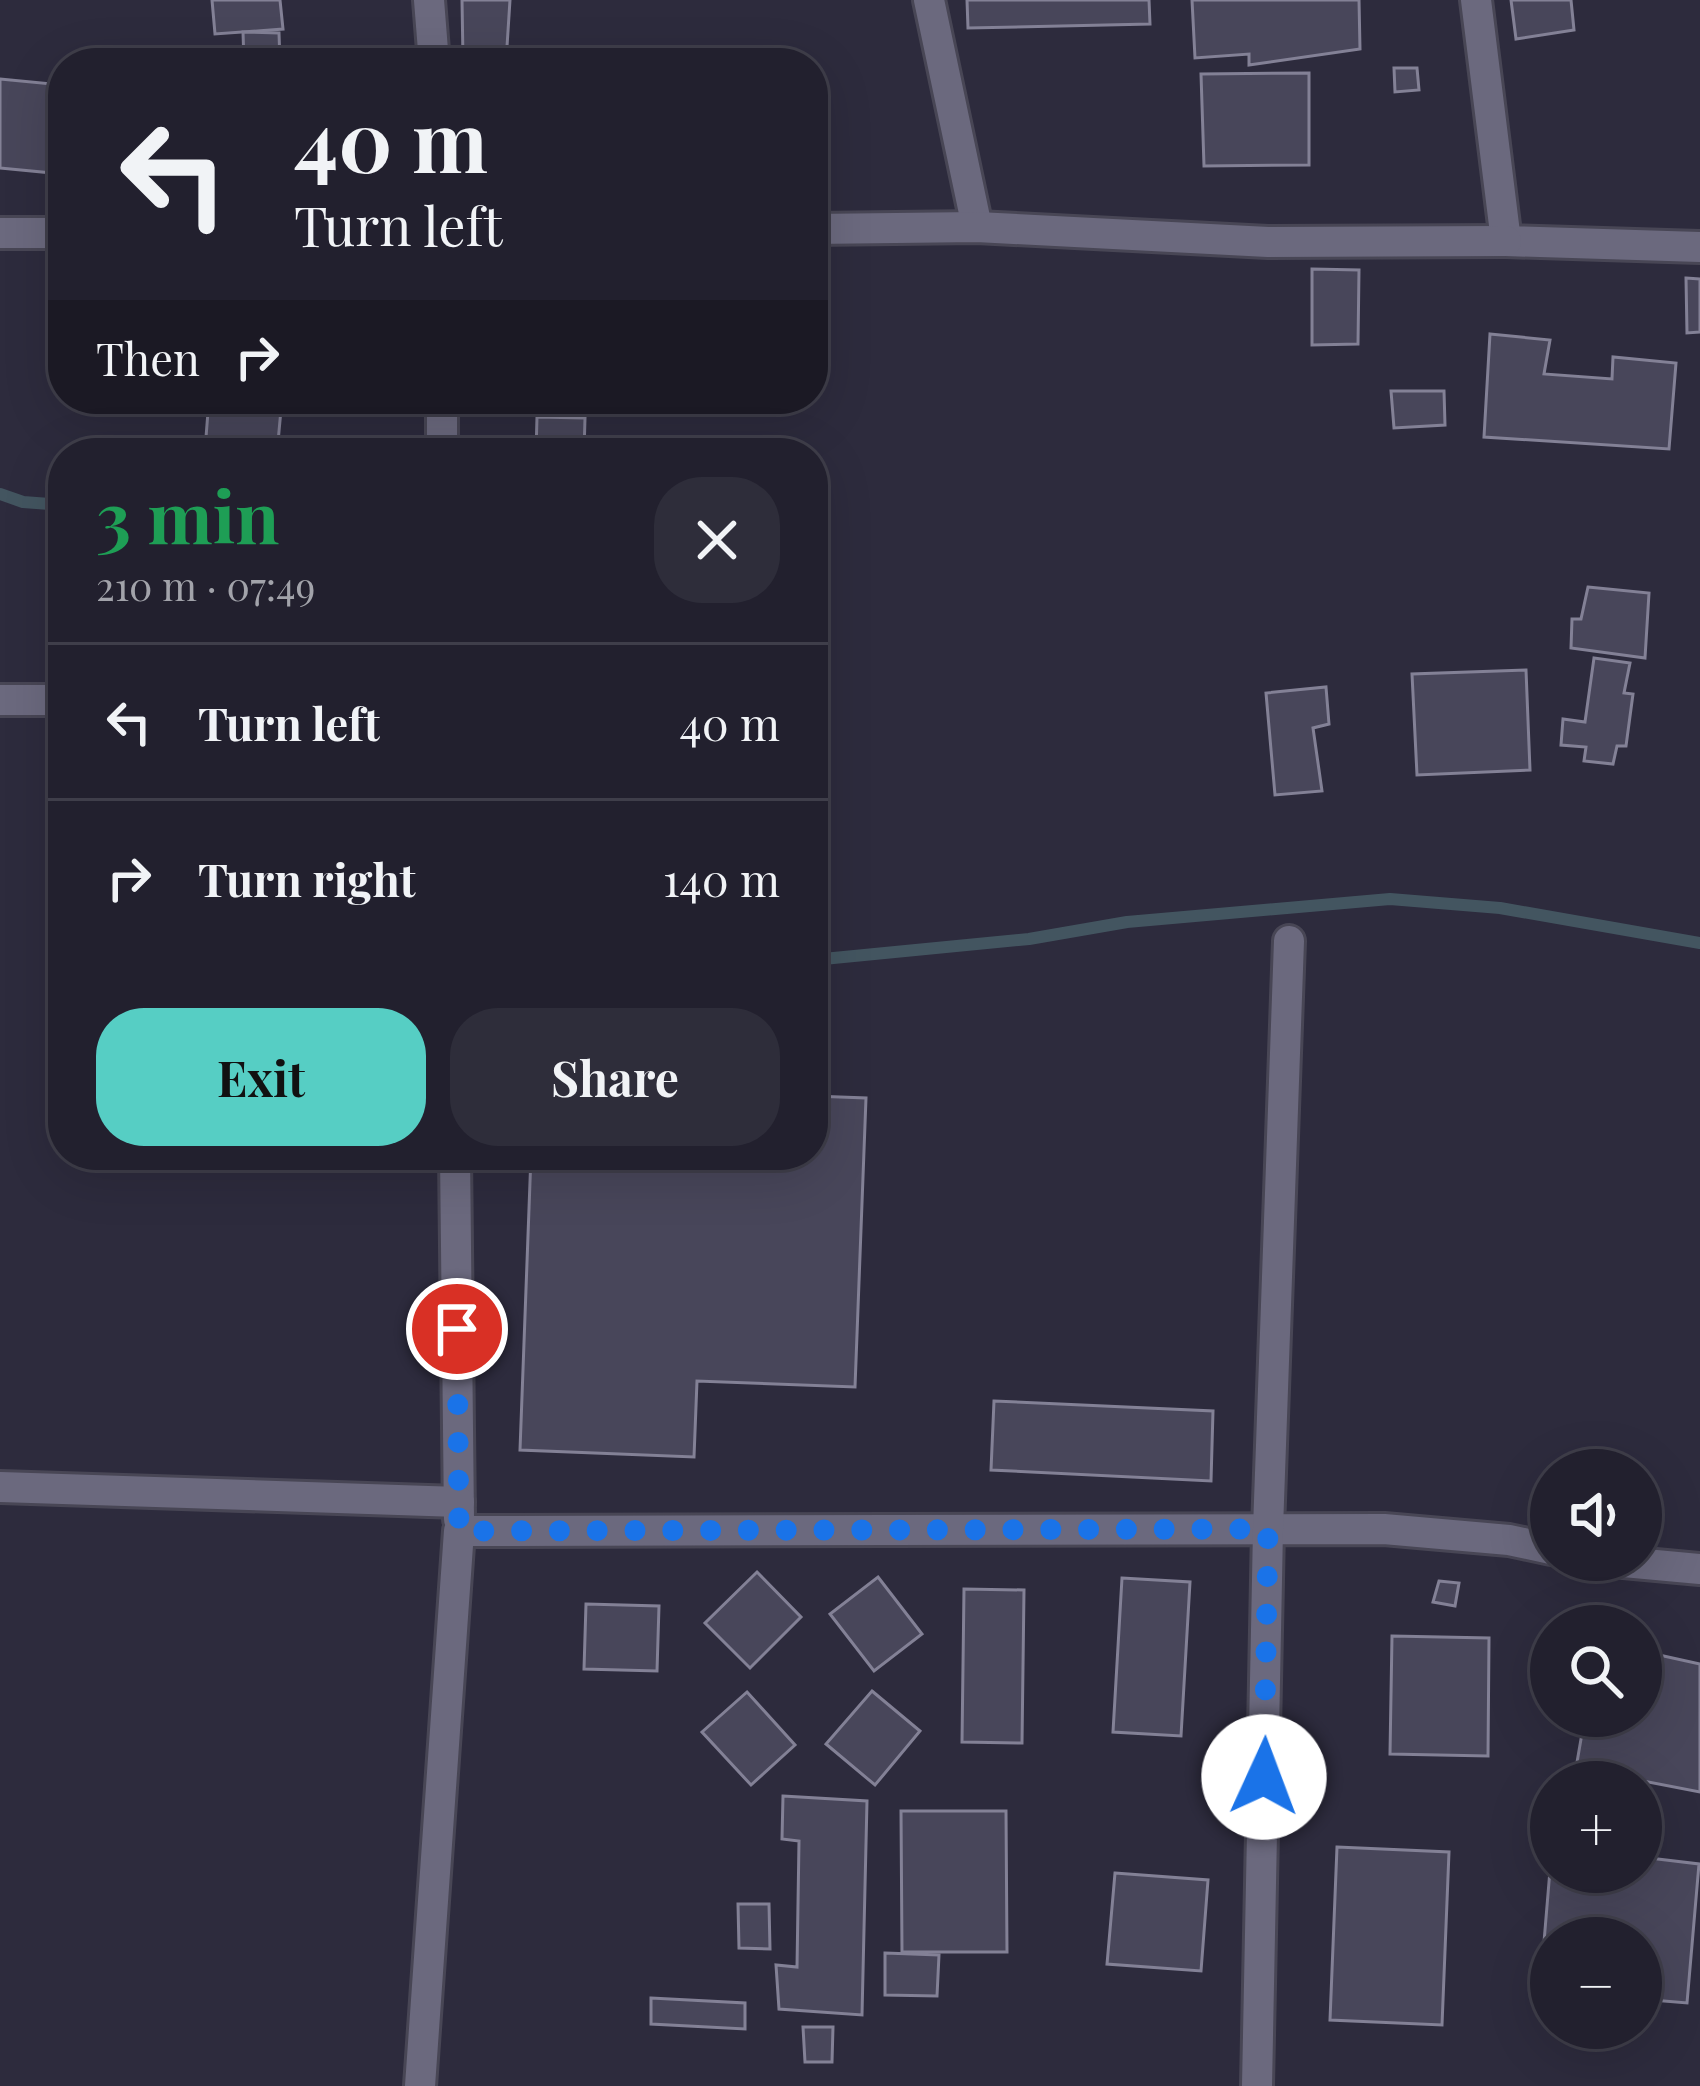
<!DOCTYPE html>
<meta charset="utf-8">
<style>
body{margin:0;font-family:"Playfair Display",serif;background:#2e2d3a;color:#f1f3f6;height:100vh;display:flex;flex-direction:column;font-size:45px;white-space:nowrap}
*{box-sizing:border-box;margin:0}
p{font-size:39px;color:#a2a3aa}
.icon{flex:none;width:66px;height:66px;fill:none;stroke:currentColor;stroke-width:2;stroke-linecap:round;stroke-linejoin:round}
.map{position:relative;flex:1;overflow:hidden}
.details{position:absolute;left:48px;top:438px;width:780px;height:732px;display:flex;flex-direction:column;background:#22202e;border-radius:48px;box-shadow:0 12px 48px #0002,0 0 0 3px #3f3e4a}
.details>*{flex:none}
.banner{position:absolute;left:48px;top:48px;width:780px;height:366px;border-radius:48px;box-shadow:0 12px 48px #0002,0 0 0 3px #3f3e4a;background:#22202e;color:#f1f3f6;overflow:hidden}
.fabs{position:absolute;left:1530px;top:1449px;display:grid;gap:24px}
.fabs a{display:grid;place-items:center;width:132px;height:132px;border-radius:50%;background:#22202e;box-shadow:0 12px 48px #0002,0 0 0 3px #3f3e4a;font-size:60px}
.pin{position:absolute;display:grid;place-items:center;width:102px;height:102px;color:#fff;margin:-51px;border:6px solid #fff;border-radius:50%;box-shadow:0 3px 12px #0007}
.me{position:absolute;width:132px;margin:-66px;rotate:2deg;stroke-linejoin:round;filter:drop-shadow(0 0 9px #0008)}
.turn{display:flex;align-items:center;gap:42px;height:252px;padding:0 48px;font-size:54px}
.turn .icon{width:156px;height:156px;stroke-width:2.5}
.turn b{display:block;font-size:84px;line-height:102px}
.then{display:flex;align-items:center;height:114px;padding:0 48px;background:#0003;gap:24px;font-size:45px}
.round{display:grid;place-items:center;flex:none;width:126px;height:126px;border-radius:48px;background:#2e2d3a}
.overview{display:flex;align-items:center;justify-content:space-between;height:204px;padding:0 48px}
h1{font-size:72px;font-weight:700;line-height:90px;color:#1e9e55}
.primary-button{display:flex;gap:24px;margin-top:auto;padding:24px 48px}
.primary-button a{flex:1;height:138px;border-radius:48px;background:#56cec4;color:#111;font-size:48px;font-weight:700;line-height:138px;text-align:center}
.primary-button a+a{background:#2e2d3a;color:#f1f3f6}
ul{padding:0;list-style:none}
li{display:flex;align-items:center;gap:36px;height:156px;padding:0 48px;border-top:3px solid #3f3e4a}
li div{flex:1}
li b{display:block;font-size:45px}
li em{font-style:normal}
.map>svg:first-child{display:block}
.lines{fill:none;stroke-linecap:round;stroke-linejoin:round}
.stream{stroke:#435560;stroke-width:12}
.building{fill:#48465a;stroke:#838196;stroke-width:3}
.minor-casing{stroke:#484655;stroke-width:36}
.minor{stroke:#6b697e;stroke-width:30}
.route{stroke:#1a73e8;stroke-width:21;stroke-dasharray:0 37.8}
</style>
<div class="map">
<svg width="1700" height="2086" viewBox="0 0 1700 2086">
<rect width="100%" height="100%" fill="#2d2b3d"/>
<g class="lines">
<g class="stream">
<polyline points="0,494 23,502 63,505"/>
<polyline points="813,960 1029,939 1127,922 1390,899 1500,908 1700,943"/>
</g>
</g>
<g class="building">
<polygon points="212,0 280,0 283,29 215,34"/>
<polygon points="462,0 510,0 506,62 463,59"/>
<polygon points="967,0 1149,0 1150,24 968,28"/>
<polygon points="1192,0 1359,0 1360,49 1249,65 1249,54 1195,58"/>
<polygon points="1511,0 1571,0 1574,30 1516,39"/>
<polygon points="243,32 279,33 280,63 244,63"/>
<polygon points="1394,68 1417,68 1419,90 1395,92"/>
<polygon points="1309,73 1309,165 1204,166 1201,74"/>
<polygon points="0,79 63,85 63,174 0,168"/>
<polygon points="1312,269 1359,270 1358,344 1312,345"/>
<polygon points="1686,278 1700,279 1700,332 1687,333"/>
<polygon points="1490,334 1550,340 1544,374 1612,379 1613,357 1676,363 1669,449 1484,437"/>
<polygon points="1391,391 1444,391 1445,425 1394,428"/>
<polygon points="209,399 282,399 277,453 205,450"/>
<polygon points="537,417 585,418 584,453 536,453"/>
<polygon points="1588,587 1649,593 1645,658 1571,648 1572,619 1581,619"/>
<polygon points="1594,658 1630,663 1624,693 1633,694 1626,746 1617,746 1613,764 1584,761 1586,747 1561,745 1563,719 1585,722"/>
<polygon points="1526,670 1530,770 1417,775 1412,674"/>
<polygon points="1326,687 1329,724 1313,728 1322,791 1275,795 1266,693"/>
<polygon points="813,1096 866,1098 855,1387 697,1381 694,1457 520,1450 531,1155 813,1155"/>
<polygon points="994,1401 1213,1411 1211,1481 991,1470"/>
<polygon points="757,1572 801,1617 750,1668 705,1623"/>
<polygon points="878,1577 922,1634 874,1671 830,1614"/>
<polygon points="1122,1578 1190,1582 1181,1736 1113,1732"/>
<polygon points="1439,1581 1459,1583 1455,1606 1433,1602"/>
<polygon points="964,1589 1024,1590 1022,1743 962,1742"/>
<polygon points="586,1604 659,1606 657,1671 584,1669"/>
<polygon points="1392,1636 1489,1638 1488,1756 1390,1754"/>
<polygon points="1641,1651 1700,1664 1700,1792 1576,1768 1585,1716 1641,1716"/>
<polygon points="872,1691 920,1731 875,1785 826,1744"/>
<polygon points="747,1692 795,1745 751,1785 702,1732"/>
<polygon points="783,1796 867,1801 862,2015 779,2009 776,1965 797,1967 799,1841 782,1839"/>
<polygon points="901,1811 1006,1811 1007,1952 902,1952"/>
<polygon points="1337,1847 1449,1852 1442,2025 1330,2020"/>
<polygon points="1641,1857 1699,1864 1687,2003 1641,1999 1641,1938 1551,1938 1551,1991 1540,1990 1551,1858 1551,1872 1641,1872"/>
<polygon points="1115,1873 1208,1880 1201,1971 1107,1964"/>
<polygon points="738,1904 769,1904 770,1949 739,1948"/>
<polygon points="885,1953 939,1955 937,1996 885,1995"/>
<polygon points="651,1998 745,2003 745,2029 651,2024"/>
<polygon points="803,2027 833,2027 832,2062 805,2062"/>
</g>
<g class="lines">
<defs>
<g id="minor">
<polyline points="429,0 434,63"/>
<polyline points="929,0 977,227"/>
<polyline points="1476,0 1506,241 1700,247"/>
<polyline points="813,229 977,227 1268,242 1506,241"/>
<polyline points="0,233 63,233"/>
<polyline points="442,453 442,399"/>
<polyline points="0,700 63,700"/>
<polyline points="455,1155 459,1519"/>
<polyline points="0,1487 459,1502"/>
<polyline points="1602,1560 1700,1569"/>
<polyline points="420,2086 459,1531 1384,1529 1509,1540 1551,1549"/>
<polyline points="1257,2086 1268,1529 1289,941"/>
</g>
</defs>
<use href="#minor" class="minor-casing"/>
<use href="#minor" class="minor"/>
</g>
<g class="lines">
<polyline class="route" points="457,1329 459,1531 1268,1529 1264,1777"/>
</g>
</svg>
<div class="fabs">
<a><svg class="icon" aria-label="sound" viewBox="0 0 24 24"><path d="M4 9h4l5-4v14l-5-4H4zM17 9q2 3 0 6"/></svg></a>
<a><svg class="icon" aria-label="search" viewBox="0 0 24 24"><circle cx="10" cy="10" r="6"/><path d="M15 15l6 6"/></svg></a>
<a>+</a>
<a>−</a>
</div>
<div class="pin" style="left:457px;top:1329px;background:#d93025"><svg class="icon" aria-label="arrive" viewBox="0 0 24 24"><path d="M6 21V4h12l-3 4 3 4H6"/></svg></div>
<svg class="me" style="left:1264px;top:1777px" viewBox="-20 -20 40 40"><circle r="19" fill="#fff"/><path d="M0-13L10 11 0 6-10 11z" fill="#1a73e8"/></svg>
<div class="banner">
<div class="turn"><svg class="icon" aria-label="left" viewBox="0 0 24 24"><path d="M17 20v-9H6M10 6l-5 5 5 5"/></svg><div><b>40 m</b>Turn left</div></div>
<div class="then">Then<svg class="icon" aria-label="right" viewBox="0 0 24 24"><path d="M7 20v-9h11M14 6l5 5-5 5"/></svg></div>
</div>
<section class="details">
<div class="overview"><div><h1>3 min</h1><p>210 m · 07:49</p></div><a class="round"><svg class="icon" aria-label="close" viewBox="0 0 24 24"><path d="M6 6l12 12M18 6L6 18"/></svg></a></div>
<ul>
<li><svg class="icon" aria-label="left" viewBox="0 0 24 24"><path d="M17 20v-9H6M10 6l-5 5 5 5"/></svg><div><b>Turn left</b></div><em>40 m</em></li>
<li><svg class="icon" aria-label="right" viewBox="0 0 24 24"><path d="M7 20v-9h11M14 6l5 5-5 5"/></svg><div><b>Turn right</b></div><em>140 m</em></li>
</ul>
<div class="primary-button"><a>Exit</a><a>Share</a></div>
</section>
</div>
